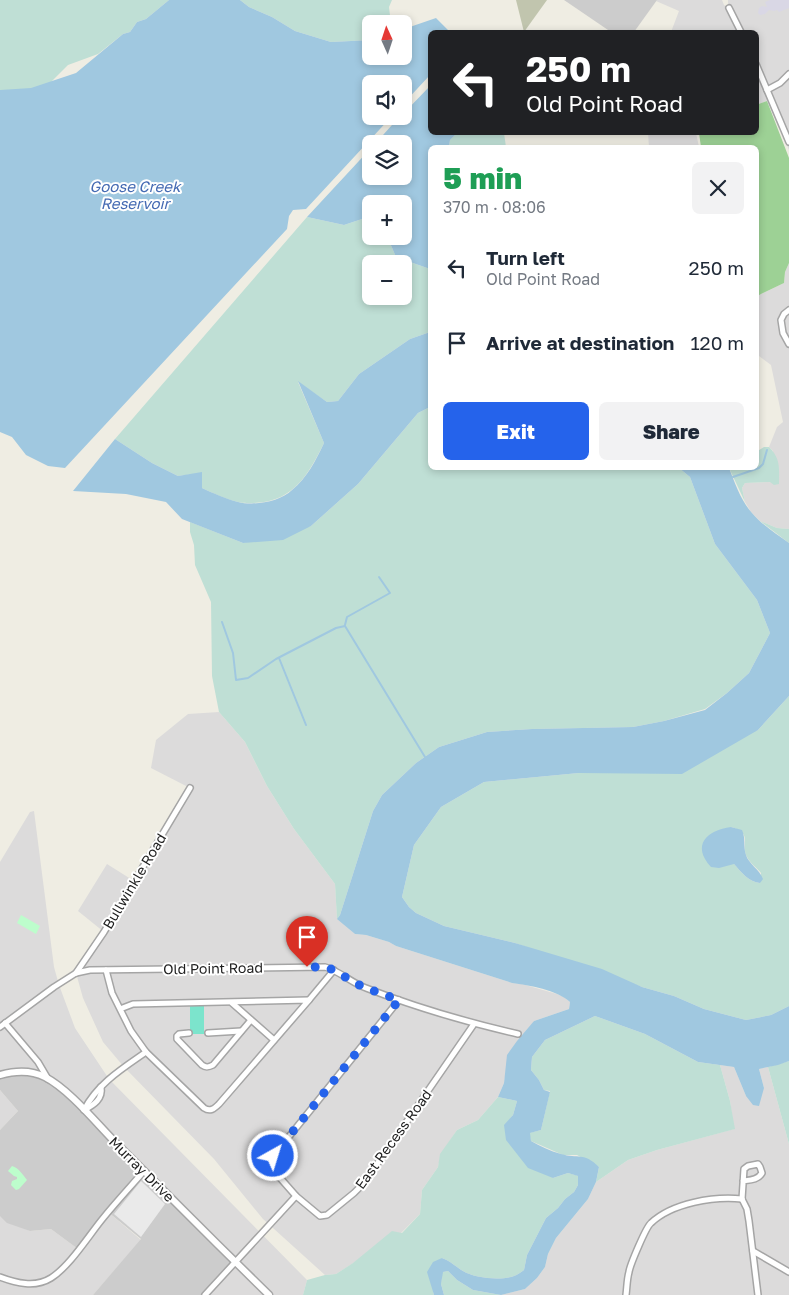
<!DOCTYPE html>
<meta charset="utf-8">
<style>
body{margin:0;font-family:"Golos Text",sans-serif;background:#f2f2f3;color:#1f2937;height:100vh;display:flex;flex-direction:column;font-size:19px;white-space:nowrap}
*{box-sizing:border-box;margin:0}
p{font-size:16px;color:#747a83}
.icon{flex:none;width:28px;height:28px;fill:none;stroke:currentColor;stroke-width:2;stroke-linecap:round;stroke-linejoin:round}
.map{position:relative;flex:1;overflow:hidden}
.details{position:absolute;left:428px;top:145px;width:331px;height:325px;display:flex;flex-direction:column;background:#fff;border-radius:8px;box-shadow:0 2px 8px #0003}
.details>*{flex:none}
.hud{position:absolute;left:428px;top:30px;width:331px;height:105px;border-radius:8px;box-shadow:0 2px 8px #0003;background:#202124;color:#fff;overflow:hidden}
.needle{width:32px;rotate:357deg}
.fabs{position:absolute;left:362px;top:15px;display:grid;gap:10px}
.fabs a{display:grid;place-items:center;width:50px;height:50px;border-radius:8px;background:#fff;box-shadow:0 2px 8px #0003;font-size:25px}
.pin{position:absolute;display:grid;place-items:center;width:42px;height:42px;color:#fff;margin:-51px -21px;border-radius:50% 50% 50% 0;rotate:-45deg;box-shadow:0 0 5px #0007}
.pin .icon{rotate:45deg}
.me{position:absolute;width:55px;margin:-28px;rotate:39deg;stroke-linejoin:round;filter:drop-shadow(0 0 4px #0008)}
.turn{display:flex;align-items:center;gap:18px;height:105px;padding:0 15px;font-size:22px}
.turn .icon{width:65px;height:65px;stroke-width:2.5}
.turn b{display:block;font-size:35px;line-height:42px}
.round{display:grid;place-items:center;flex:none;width:52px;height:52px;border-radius:8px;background:#f2f2f3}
.head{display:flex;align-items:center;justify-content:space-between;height:85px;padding:0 15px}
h1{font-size:30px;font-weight:800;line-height:38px;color:#1e9e55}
.action{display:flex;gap:10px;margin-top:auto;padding:10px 15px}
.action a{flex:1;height:58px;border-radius:8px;background:#2563eb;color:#fff;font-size:20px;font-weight:800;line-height:58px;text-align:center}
.action a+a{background:#f2f2f3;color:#1f2937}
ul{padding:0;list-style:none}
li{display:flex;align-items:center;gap:15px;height:75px;padding:0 15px}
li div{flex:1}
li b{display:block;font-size:19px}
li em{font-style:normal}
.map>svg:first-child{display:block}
.residential{fill:#dcdbdb}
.religious{fill:#ccc}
.construction{fill:#c1c5ae}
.forest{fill:#9dd195}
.wetland{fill:#bfdfd5;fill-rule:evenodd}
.park{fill:#bdfdcc}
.pitch{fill:#7ce4cc}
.parking{fill:#eaeaea}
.plaza{fill:#d9d7e5}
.water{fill:#a0c8e0}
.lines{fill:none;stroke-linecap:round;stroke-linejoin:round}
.stream{stroke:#a0c8e0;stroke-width:2}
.minor-casing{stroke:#a5a5a5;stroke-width:8}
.tertiary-casing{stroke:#a5a5a5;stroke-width:9}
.minor{stroke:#fff;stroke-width:5}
.tertiary{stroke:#fff;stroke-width:6}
.route{stroke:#2563eb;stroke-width:9;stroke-dasharray:0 16.2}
.labels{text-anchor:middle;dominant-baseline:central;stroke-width:4;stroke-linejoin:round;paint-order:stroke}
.street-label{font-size:14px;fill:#1e1e1e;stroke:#fff}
.water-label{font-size:15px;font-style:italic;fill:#446ab3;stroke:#fff}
</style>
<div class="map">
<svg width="789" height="1295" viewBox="0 0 789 1295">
<rect width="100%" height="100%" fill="#efede3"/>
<g class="residential">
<polygon points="657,0 722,0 724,5 728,8 728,0 789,0 789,150 767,101 756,105 756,32 671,32 679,11 656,1"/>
<polygon points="648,133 696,133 699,147 649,147"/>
<polygon points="789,263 789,529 777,528 760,521 751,512 745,502 742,488 745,483 772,482 773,451 769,447 777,427 783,422 771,365 759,356 756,340 756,297 761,294 784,283 785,272"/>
<polygon points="219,712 245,742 267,786 294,829 335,884 337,918 355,934 366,935 389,942 396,946 512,983 522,984 557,994 564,997 570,1002 569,1009 534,1021 505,1076 504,1083 498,1097 478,1120 457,1130 441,1154 438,1167 422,1190 420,1214 401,1233 336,1274 325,1275 263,1219 214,1159 124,1067 103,1042 83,998 76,973 104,932 78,911 107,864 134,881 190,788 151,768 156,740 188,714"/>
<polygon points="34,811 54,967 59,985 75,1028 109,1079 307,1280 303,1295 205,1295 0,1075 0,862 30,812"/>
<polygon points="720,1065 734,1067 746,1096 764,1088 759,1069 768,1067 789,1144 789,1295 501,1295 525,1289 537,1278 545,1267 548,1254 556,1238 588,1199 596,1182 628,1160 657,1150 734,1129 730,1101"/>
<polygon points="0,1090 18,1111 0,1130"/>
<polygon points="108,1212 141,1240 93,1295 0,1295 0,1215 30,1231 51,1229 78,1249"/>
</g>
<g class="religious">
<polygon points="564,0 657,0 634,32 611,32"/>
<polygon points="24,1072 54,1082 235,1262 205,1295 93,1295 141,1239 108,1212 78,1249 51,1229 30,1231 7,1223 0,1216 0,1130 18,1111 0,1090 0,1075"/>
</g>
<polygon class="construction" points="516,0 547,0 524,32"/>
<polygon class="forest" points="767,101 789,158 789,263 785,272 784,283 761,294 756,297 756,148 701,147 699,133 756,132 756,105"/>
<g class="wetland">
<polygon points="0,0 169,0 146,19 137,22 130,32 123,34 98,54 68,65 47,86 0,100"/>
<polygon points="240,0 392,0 389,7 391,24 371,24 371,40 331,42 295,31 272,17 249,7"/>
<polygon points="457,133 504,133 506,147 449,148 450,140"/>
<path d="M307,217L344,225L368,217H371V236H387L396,257L430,269V332L410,339L359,374L338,401L327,402L298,382L324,443C311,469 297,497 264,502C255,503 247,504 238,502C225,499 213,493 202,488V473L178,476L152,463L115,439ZM371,264H404V296H371Z"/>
<polygon points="430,407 430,468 679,468 690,477 715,544 757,600 770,633 749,673 727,693 705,709 664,721 633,727 532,729 487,732 439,747 416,763 382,795 373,811 340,915 337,919 335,884 294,829 267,786 245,742 219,712 212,676 211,602 195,565 194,545 190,532 190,522 243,543 311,526 358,484 418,413"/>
<path d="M764,447H769C781,459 779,468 779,484L774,485L770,482L745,483L742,488L745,502L729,468H756V452Z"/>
<polygon points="760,521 777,528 789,529 789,543"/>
<path d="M789,696V1006L771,1015L746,1020L704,1009L674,996L642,987L515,943L444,926L416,913L409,907L402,897L414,845L441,807L484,782L579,773L758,730ZM731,827C754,833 740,845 747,857C750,863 757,868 761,873L760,883C749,882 741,872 734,864Z"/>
<polygon points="595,1016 645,1034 698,1062 720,1065 730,1101 735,1129 657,1150 628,1160 596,1182 599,1167 577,1155 563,1155 531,1141 529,1133 541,1130 550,1091 544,1090 539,1080 531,1070 532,1057 545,1040"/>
<polygon points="789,1061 789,1144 768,1067"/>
<path d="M498,1097L517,1101L513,1115L505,1125L553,1178L568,1173L579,1176L578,1185L574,1192L565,1199L558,1208L546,1218L527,1255L524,1270C521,1272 517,1275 514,1276C501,1281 474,1278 463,1271C455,1266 450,1261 442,1258L433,1291L434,1295H303L307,1280L325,1275L336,1274L353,1263L392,1231L402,1233L420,1214L422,1190L438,1167L440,1154L457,1130L478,1120Z"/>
<polygon points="448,1271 457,1280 473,1290 501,1295 444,1295 441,1284 442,1272"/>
</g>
<g class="park">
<polygon points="21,915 40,926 36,934 17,923"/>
<path d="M12,1166C19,1168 23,1175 27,1180L19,1189L16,1190L11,1185L12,1181L17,1179V1177L14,1176L8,1171Z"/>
</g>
<rect class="pitch" x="190" y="1006" width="14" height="28"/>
<polygon class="parking" points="141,1181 165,1204 141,1237 114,1214"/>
<polygon class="plaza" points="770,0 789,0 789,8 779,12 777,10 774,11 769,10 765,14 760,15 758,13 759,8 762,6 767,7 765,2"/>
<g class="water">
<polygon points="169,0 240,0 249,7 272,17 295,31 331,42 371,40 371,56 404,56 404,29 436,18 450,32 430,32 430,75 404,103 404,84 371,84 371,116 392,116 306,209 293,210 289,216 287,229 65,468 48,466 26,455 12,437 0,432 0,90 31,88 76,73 123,34 130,32 137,22 146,19"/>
<polygon points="430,86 430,132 457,133 450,140 449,147 430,148 430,269 396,257 387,236 404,236 404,204 371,204 371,217 368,217 344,225 307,217 371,148 371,176 404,176 404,144 375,144 400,116 404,116 404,113"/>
<path d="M430,332V407L418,413L358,484L311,526L283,540L243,543L182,519L166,502L126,494L73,491L115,439L152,463L178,476L202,472V488C213,493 226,499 238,502C254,506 280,502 292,490C307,478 316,460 324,443L298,381L327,402L338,401L359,374L410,339Z"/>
<path d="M679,468H729C735,483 741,501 752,513C762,525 777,534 789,543V696L758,730L682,774L579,773L484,782L441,807L414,845L402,897L409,907L416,913L444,926L515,943L602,969L642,987L674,996L704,1009L746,1020L771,1015L789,1006V1061L778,1065L759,1069L764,1088L759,1106L753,1105L746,1096L734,1067L698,1062L645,1034L595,1016L545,1040L532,1057L531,1070L539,1080L544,1090L550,1092L541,1130L530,1133L531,1141C540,1146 550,1151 561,1154C578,1159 584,1152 599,1167L596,1182L588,1199L556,1238L548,1254L545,1267L537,1278L525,1289L501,1295L473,1290L457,1280L448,1271L443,1272L441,1284L444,1295H434L427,1272L433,1262L442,1258C450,1261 455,1266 463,1271C474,1278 501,1281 514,1276C517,1275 521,1272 524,1270L527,1255L546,1218L558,1208L565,1199L574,1192L578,1185V1176L568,1173L553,1178L528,1168L506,1140L504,1125L513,1115L517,1101L498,1097L504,1083L507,1055L517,1041L534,1021L569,1009L570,1002C557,990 529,985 512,983L396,946L389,942L366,935L355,934L337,919L340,915L373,811L382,795L416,763L439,747L487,732L532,729L633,727L664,721L705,710L727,693L749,673L770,633L757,600L715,544L690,477Z"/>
<path d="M731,827L742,830C746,839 743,846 746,855C748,863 760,870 763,879L760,883C749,882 741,872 734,864L719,868L711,867C691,845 707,830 731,827Z"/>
</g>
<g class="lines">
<g class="stream">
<polyline points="733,477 759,468 763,464 767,450"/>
<polyline points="222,622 233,653 236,680 248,678 276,659 336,628 345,626 425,757"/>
<polyline points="345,625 347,617 390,593 379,577"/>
<polyline points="279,658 306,725"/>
</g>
<defs>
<g id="minor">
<polyline points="729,8 741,32"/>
<polyline points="756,64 789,142"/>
<polyline points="767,90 780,83 789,74"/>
<polyline points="789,310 784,314 781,320 783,333 789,344"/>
<path d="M106,970L112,993L131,1031L146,1052L204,1108C210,1112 214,1109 219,1104L309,1000L133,1004L120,1009"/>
<polyline points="76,973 104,932 190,788"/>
<polyline points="309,1000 334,970"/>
<polyline points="399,1000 271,1159 271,1167 274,1171 296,1196 320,1216 327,1215 354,1193 360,1187 383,1156 474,1024"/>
<polyline points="232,1003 274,1040"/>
<polyline points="5,1023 38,1062 48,1079"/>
<path d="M0,1027L54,987L76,973L90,970L325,967C340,971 351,983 366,988C415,1007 466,1022 518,1034"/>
<path d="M189,1033L179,1034L177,1036V1039L202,1065C206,1068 209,1067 213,1065L251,1020"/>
<polyline points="208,1033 241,1031"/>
<path d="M84,1110C97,1084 123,1068 146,1052"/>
<path d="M84,1110C94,1105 103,1099 101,1087"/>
<polyline points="742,1199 747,1209 749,1221 758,1295"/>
<path d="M742,1199L744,1169L748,1166L758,1164L760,1167L762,1173C758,1180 750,1180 743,1181"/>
<polyline points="753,1251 789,1272"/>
<path d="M0,1277C16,1283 35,1288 51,1278C70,1266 89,1235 104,1217C117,1201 131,1186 144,1171"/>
<polyline points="205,1295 296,1196"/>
<path d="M626,1295C627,1287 627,1279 629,1272C630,1265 646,1227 651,1223C672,1203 714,1196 742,1199"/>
</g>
<path id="tertiary" d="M0,1075C14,1071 31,1070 45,1077C70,1090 97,1124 117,1144C168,1195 218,1245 269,1295"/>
</defs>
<use href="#minor" class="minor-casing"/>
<use href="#tertiary" class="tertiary-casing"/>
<use href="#minor" class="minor"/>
<use href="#tertiary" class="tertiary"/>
</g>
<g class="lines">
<polyline class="route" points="273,1156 399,1000 363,987 331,969 324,967 307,967"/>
</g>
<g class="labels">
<g class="street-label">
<text transform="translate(134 881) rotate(-59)">Bullwinkle Road</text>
<text transform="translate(213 968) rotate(-1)">Old Point Road</text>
<text transform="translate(393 1139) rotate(-54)">East Recess Road</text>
<text transform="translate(142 1169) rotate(45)">Murray Drive</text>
</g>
<g class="water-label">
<text x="135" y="186">Goose Creek<tspan x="135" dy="17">Reservoir</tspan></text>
</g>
</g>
</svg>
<div class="fabs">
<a><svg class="needle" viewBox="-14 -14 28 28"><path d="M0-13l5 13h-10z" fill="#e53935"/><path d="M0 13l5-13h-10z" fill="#747a83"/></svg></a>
<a><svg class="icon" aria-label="sound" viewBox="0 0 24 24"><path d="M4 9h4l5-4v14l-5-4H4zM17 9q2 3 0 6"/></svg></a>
<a><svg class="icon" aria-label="layers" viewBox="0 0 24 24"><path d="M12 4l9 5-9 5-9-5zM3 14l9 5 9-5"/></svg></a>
<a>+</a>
<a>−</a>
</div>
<div class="pin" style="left:307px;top:967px;background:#d93025"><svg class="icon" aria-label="arrive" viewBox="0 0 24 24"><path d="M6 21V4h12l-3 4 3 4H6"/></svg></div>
<svg class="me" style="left:273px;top:1156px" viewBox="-20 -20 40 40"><circle r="17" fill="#2563eb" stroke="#fff" stroke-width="3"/><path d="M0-11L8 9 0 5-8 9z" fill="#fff"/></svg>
<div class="hud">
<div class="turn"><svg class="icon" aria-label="left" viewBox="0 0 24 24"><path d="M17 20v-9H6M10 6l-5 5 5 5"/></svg><div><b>250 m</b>Old Point Road</div></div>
</div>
<section class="details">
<div class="head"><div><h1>5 min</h1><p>370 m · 08:06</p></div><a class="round"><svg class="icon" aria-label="close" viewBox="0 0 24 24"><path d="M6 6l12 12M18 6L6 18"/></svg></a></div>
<ul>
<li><svg class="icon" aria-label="left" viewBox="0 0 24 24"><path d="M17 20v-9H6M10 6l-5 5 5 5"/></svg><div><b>Turn left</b><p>Old Point Road</p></div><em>250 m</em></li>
<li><svg class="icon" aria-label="arrive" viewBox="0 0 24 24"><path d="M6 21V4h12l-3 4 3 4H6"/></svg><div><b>Arrive at destination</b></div><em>120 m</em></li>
</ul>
<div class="action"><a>Exit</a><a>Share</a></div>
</section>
</div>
